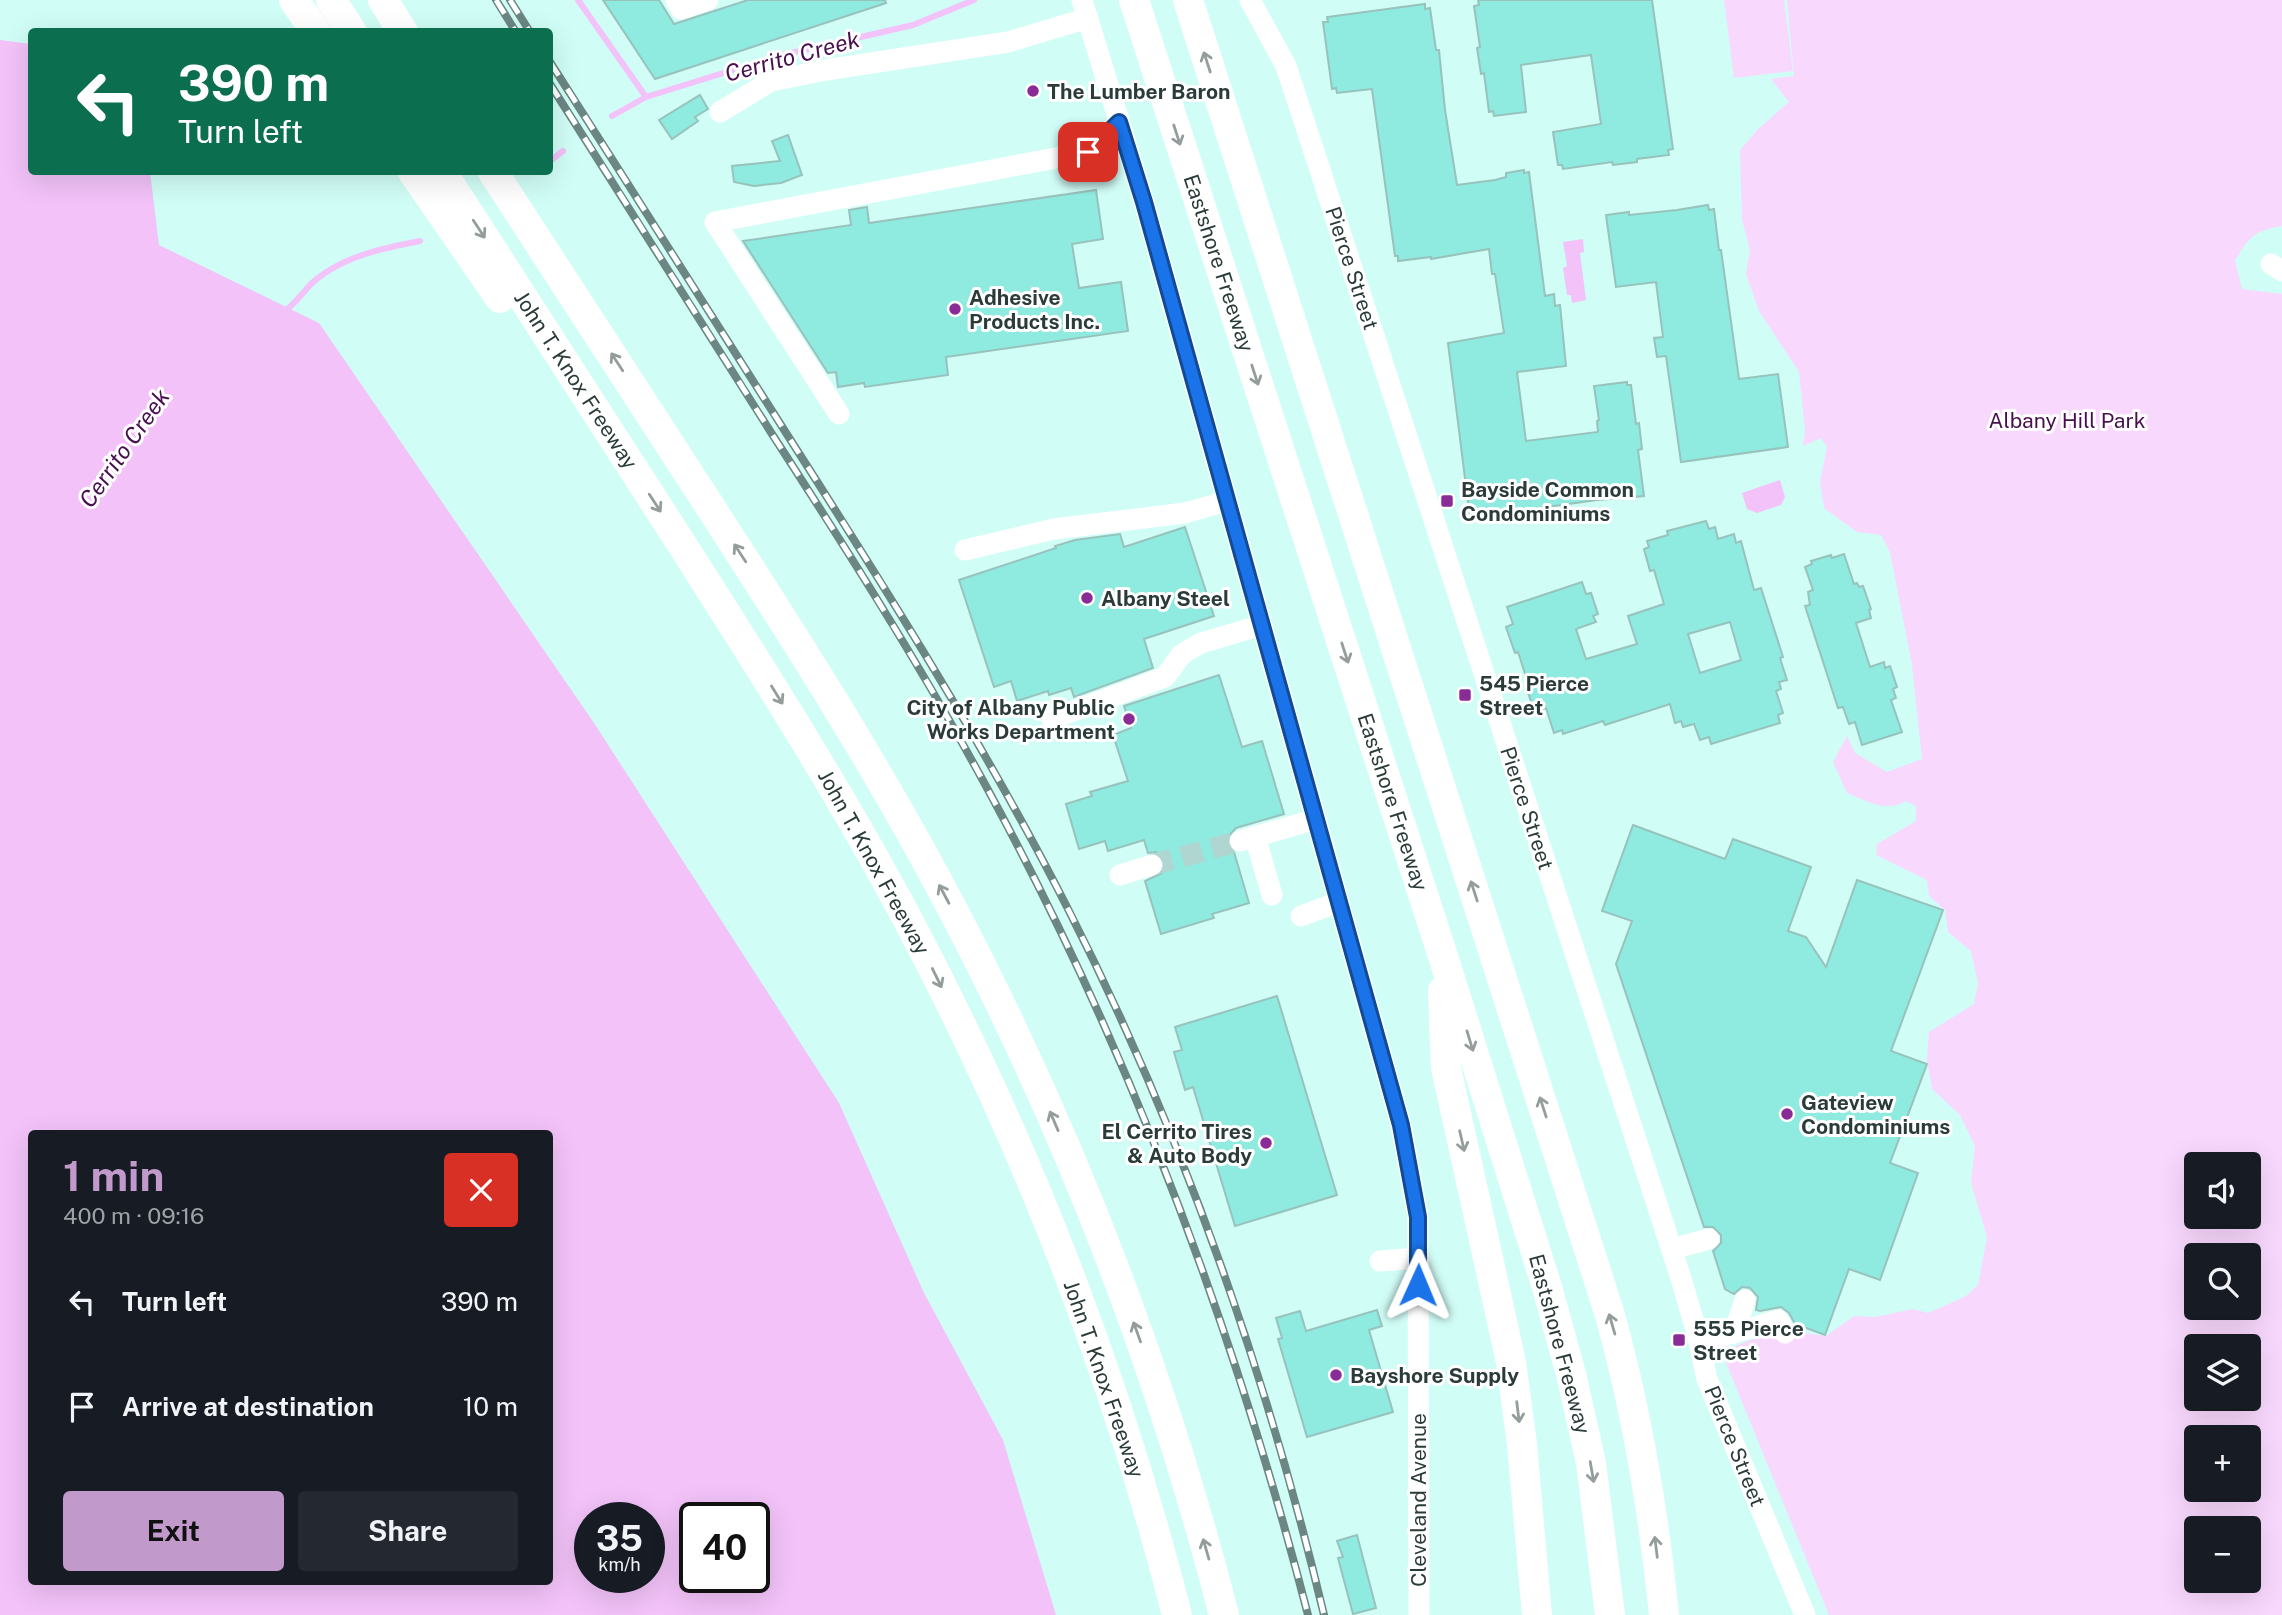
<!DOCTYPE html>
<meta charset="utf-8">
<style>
body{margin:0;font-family:"Public Sans",sans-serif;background:#242831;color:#f1f3f6;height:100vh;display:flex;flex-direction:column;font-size:26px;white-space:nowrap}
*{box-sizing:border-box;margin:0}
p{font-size:23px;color:#9ea1a6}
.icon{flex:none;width:38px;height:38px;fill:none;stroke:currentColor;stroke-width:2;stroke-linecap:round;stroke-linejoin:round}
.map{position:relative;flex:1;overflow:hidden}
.sheet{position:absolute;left:28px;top:1130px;width:525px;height:455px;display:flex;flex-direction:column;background:#171b24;border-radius:7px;box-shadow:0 7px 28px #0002}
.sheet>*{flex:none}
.guide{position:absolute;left:28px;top:28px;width:525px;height:147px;border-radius:7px;box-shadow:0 7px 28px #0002;background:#0b6e4f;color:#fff;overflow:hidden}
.controls{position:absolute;left:2184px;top:1152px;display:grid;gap:14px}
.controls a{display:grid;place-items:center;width:77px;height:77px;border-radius:7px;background:#171b24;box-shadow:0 7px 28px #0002;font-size:35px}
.speed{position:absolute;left:574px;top:1502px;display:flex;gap:14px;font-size:35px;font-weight:700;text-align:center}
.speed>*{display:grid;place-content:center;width:91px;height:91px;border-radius:50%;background:#171b24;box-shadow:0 7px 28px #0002;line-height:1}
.speed small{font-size:18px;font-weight:400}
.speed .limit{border:4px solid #111;border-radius:10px;background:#fff;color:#111}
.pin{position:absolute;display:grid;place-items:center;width:60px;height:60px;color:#fff;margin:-30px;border-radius:14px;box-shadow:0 4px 10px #0006}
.me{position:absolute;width:77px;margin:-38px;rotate:1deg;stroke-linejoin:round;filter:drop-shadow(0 0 5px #0008)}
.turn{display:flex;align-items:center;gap:24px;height:147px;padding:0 35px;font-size:32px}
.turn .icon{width:91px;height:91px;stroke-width:2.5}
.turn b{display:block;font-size:49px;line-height:60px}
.round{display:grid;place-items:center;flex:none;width:74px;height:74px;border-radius:7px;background:#242831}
.overview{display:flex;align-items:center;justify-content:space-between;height:119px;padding:0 35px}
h1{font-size:42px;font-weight:700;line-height:52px;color:#c299cb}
.action{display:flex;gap:14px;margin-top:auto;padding:14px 35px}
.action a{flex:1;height:80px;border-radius:7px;background:#c299cb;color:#111;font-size:28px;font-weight:700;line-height:80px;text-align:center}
.action a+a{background:#242831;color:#f1f3f6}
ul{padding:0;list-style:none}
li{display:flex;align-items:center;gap:21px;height:105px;padding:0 35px}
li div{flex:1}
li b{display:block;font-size:26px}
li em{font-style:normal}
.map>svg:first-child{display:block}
.green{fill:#f9d8fd;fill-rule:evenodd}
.water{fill:#f2c2f8;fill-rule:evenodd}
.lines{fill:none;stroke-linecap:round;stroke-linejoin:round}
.stream{stroke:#f2c2f8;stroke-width:6}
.building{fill:#8feae0;stroke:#98c2bc;stroke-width:2;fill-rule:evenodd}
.minor-tunnel{stroke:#b0d6d1;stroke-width:21;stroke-dasharray:21 10;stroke-linecap:butt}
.minor{stroke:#fff;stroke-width:21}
.highway{stroke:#fff;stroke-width:30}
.rail-casing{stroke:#6b8683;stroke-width:8}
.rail{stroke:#fff;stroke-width:5;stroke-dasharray:16;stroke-linecap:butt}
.oneway{stroke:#949d9c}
.route-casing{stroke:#114b97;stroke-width:18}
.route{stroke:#1a73e8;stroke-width:12}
.poi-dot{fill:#892c96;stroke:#fff;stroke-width:2.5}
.labels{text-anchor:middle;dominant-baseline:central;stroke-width:6;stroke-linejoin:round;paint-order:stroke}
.poi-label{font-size:21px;font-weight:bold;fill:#2a3b39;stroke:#fff;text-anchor:start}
.street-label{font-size:21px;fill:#2a3b39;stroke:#fff}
.park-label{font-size:21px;fill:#480f50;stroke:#fff}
.water-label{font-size:23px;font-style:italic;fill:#491051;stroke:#fff}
</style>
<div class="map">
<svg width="2282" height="1615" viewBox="0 0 2282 1615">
<rect width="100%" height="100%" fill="#d1fdf7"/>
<g class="green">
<polygon points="1724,0 1784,0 1793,71 1734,78"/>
<path d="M1787,0H2282V226C2255,230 2248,238 2235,261L2242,289L2282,294V1615H1829L1722,1353C1755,1334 1789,1329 1826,1336L1854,1316L1875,1317L1913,1309L1928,1313L1966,1296L1978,1285L1987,1237L1971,1183L1975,1146L1960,1115L1932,1089L1927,1060L1929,1032L1974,1004L1978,983L1971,951L1948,932L1945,910L1929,896L1927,880L1876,855L1877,844L1916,821V806L1906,801C1885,813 1867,801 1847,793L1833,762L1847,736L1855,753L1887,772L1922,759L1912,665L1890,552L1881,535L1857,532L1824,508L1820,482L1827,447L1821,438L1803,446L1805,430L1799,372L1759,311L1746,274L1750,250L1742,220L1740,150L1759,128L1789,102L1771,79L1794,76ZM2196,1164H2249V1216H2196ZM2196,1255H2249V1307H2196ZM2196,1346H2249V1398H2196ZM2196,1437H2249V1489H2196ZM2196,1528H2249V1580H2196Z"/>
</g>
<g class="water">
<path d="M0,40L31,44L32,172H150L159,245L319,323L594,723L839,1103L924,1293L1003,1440L1056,1615H0ZM32,1134H550V1582H32ZM590,1517H649V1577H590ZM695,1517H754V1577H695Z"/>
<polygon points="1583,239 1584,252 1580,253 1586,300 1572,303 1571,295 1567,295 1563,268 1567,266 1563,242"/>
<polygon points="1780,480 1785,497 1781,505 1757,513 1747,509 1742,493"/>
</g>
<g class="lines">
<g class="stream">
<polyline points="578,0 646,97"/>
<polyline points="612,116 646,97 778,56 913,25 974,0"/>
<polyline points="550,161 563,151"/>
<path d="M283,312C297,304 305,287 318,278C348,255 384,248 420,241"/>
</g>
</g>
<g class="building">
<polygon points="603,0 659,0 674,24 748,0 885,0 886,3 655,79"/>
<polygon points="1478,0 1652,0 1673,149 1668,150 1669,155 1637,159 1637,162 1613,165 1612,162 1563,169 1562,165 1558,165 1553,132 1601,124 1591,55 1521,65 1526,112 1494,116 1493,111 1489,112 1484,73 1481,74 1477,48 1480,47 1474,6 1479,5"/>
<polygon points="1425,4 1425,9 1430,8 1436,50 1439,50 1445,110 1457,185 1495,180 1506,177 1506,173 1524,170 1524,173 1529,172 1545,296 1554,294 1555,306 1560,305 1566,366 1517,372 1526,441 1598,432 1597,421 1599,420 1594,386 1627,382 1627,385 1631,385 1636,424 1639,423 1642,449 1638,450 1644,496 1597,500 1470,518 1448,343 1504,333 1495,274 1492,274 1489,249 1431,259 1431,257 1398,261 1398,256 1395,256 1372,89 1337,93 1336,88 1332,89 1323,22 1328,22 1327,17"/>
<polygon points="700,95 708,109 695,117 698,121 672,139 659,120"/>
<polygon points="788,135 802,175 781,183 754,186 734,182 732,166 780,161 772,141"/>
<polygon points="1096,190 1103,239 1072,244 1079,288 1121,282 1128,331 946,357 948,375 865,387 864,383 838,387 836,372 828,373 743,241 851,225 849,210 867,207 869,223"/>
<polygon points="1708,205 1709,210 1714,209 1719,250 1721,250 1739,379 1778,374 1788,447 1681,462 1666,356 1657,357 1654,338 1663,337 1656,282 1616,287 1606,215 1629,212 1629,215 1677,210"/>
<path d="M1706,521L1709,529L1715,527L1718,539L1734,534L1736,543L1741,541L1754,590L1761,588L1783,657L1780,658L1787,680L1779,682L1781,689L1776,691L1783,713L1778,715L1780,723L1711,744L1709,737L1700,740L1694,724L1683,727L1681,721L1675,723L1670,704L1605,725L1603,721L1563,734L1562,730L1554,733L1546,708L1541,710L1539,705L1533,707L1526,687L1529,686L1518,652L1515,653L1506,627L1513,624L1507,607L1582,582L1586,594L1591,593L1598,614L1593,616L1596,622L1576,629L1586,659L1637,644L1628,616L1664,604L1654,570L1650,571L1644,549L1649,547L1647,541L1668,535L1667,531ZM1730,622L1741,660L1700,673L1688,634Z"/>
<polygon points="1185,527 1214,616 1144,639 1153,668 1074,697 1071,688 1049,695 1048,691 1017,701 1011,681 994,687 959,580 1056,548 1055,546 1075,540 1120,534 1124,547"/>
<polygon points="1844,554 1854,584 1857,583 1859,587 1863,586 1871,609 1869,610 1871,618 1856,623 1870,667 1884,662 1885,668 1890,666 1897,687 1893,689 1896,698 1891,700 1902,732 1862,745 1855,722 1849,724 1843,707 1838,708 1805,606 1810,605 1808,592 1813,590 1805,567 1812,564 1811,561 1831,555 1832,558"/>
<polygon points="1219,675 1242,747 1262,741 1284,814 1236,828 1228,837 1228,845 1234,852 1249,903 1212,914 1214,918 1161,934 1145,881 1162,873 1165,867 1161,856 1156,852 1148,853 1144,840 1108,851 1105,841 1079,849 1066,804 1092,796 1090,792 1128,781 1113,735 1131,728 1124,706"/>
<polygon points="1633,825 1725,859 1733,839 1811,867 1788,931 1806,937 1826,967 1857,880 1943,910 1891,1051 1927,1064 1890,1163 1918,1173 1880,1280 1849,1269 1825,1335 1795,1324 1789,1313 1781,1307 1760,1311 1756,1310 1758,1297 1750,1288 1742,1287 1734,1294 1725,1289 1713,1251 1721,1243 1721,1235 1713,1227 1704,1227 1616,964 1632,921 1602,911"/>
<polygon points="1277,996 1337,1195 1235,1226 1193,1087 1185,1090 1174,1052 1182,1050 1175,1027"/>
<polygon points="1377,1310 1382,1326 1369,1330 1393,1412 1307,1437 1278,1339 1282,1338 1276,1318 1300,1311 1306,1331"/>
<polygon points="1357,1535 1376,1608 1353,1614 1338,1558 1343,1557 1337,1541"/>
</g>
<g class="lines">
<polyline class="minor-tunnel" points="1152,865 1240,841"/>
<g class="minor">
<polyline points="676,0 681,9 708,0"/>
<polyline points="1082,0 1144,202 1401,1125 1418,1217 1419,1615"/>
<polyline points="1250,0 1286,66 1306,127 1680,1275 1697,1333 1707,1379 1805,1615"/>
<polyline points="720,112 771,81 826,70 1008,42 1088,18"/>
<polyline points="2271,264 2282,271"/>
<polyline points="839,414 715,222 1088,152 1119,122"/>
<polyline points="965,550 1054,529 1185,513 1227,501"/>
<polyline points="1052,719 1165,677 1182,654 1201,643 1262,625"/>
<polyline points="1255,836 1272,895"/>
<polyline points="1240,841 1316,819"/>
<polyline points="1120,875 1152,865"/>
<polyline points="1301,916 1339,902"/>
<polyline points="1672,1249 1709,1239"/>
<polyline points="1380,1261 1419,1258"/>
<polyline points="1734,1333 1745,1300"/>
<polyline points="1700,1343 1778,1320 1785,1333"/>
</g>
<g class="highway">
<polyline points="294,0 316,32"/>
<polyline points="331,0 352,32"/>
<polyline points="383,0 403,32"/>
<polyline points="1134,0 1442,953 1547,1287 1571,1374 1591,1463 1610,1615"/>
<path d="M1188,0L1610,1315C1637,1413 1654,1514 1664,1615"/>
<polyline points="413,172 500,298"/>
<path d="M442,172C522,295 601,419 681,543C760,667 840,792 909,922C1025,1141 1116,1375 1177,1615"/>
<path d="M493,172C566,284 638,396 711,508C797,641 882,774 955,914C1071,1136 1162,1373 1224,1615"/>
<polyline points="1443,991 1446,1068 1511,1362 1522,1444 1537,1615"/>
</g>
<defs>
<g id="rail">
<polyline points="496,0 516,32"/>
<polyline points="510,0 530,32"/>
<path d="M550,62C632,190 713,318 795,447C891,597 986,748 1067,907C1181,1131 1266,1371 1324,1615"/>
<path d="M550,84C624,200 698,317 772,434C847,550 921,666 987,788C1129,1049 1234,1327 1308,1615"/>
</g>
</defs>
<use href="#rail" class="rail-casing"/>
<use href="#rail" class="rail"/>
</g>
<defs><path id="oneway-shaft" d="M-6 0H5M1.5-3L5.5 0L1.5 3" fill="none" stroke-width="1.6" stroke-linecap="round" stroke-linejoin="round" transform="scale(1.75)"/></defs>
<g class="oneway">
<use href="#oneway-shaft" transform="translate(1207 62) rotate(-108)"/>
<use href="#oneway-shaft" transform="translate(1177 135) rotate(72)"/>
<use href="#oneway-shaft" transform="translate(479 229) rotate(57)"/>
<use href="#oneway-shaft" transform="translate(617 362) rotate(-123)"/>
<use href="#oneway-shaft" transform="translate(1255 375) rotate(72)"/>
<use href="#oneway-shaft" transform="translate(655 503) rotate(57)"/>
<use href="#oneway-shaft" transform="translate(740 553) rotate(-123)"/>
<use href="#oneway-shaft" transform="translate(1345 653) rotate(72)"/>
<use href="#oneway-shaft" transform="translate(777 695) rotate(58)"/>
<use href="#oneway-shaft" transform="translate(1474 891) rotate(-108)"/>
<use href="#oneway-shaft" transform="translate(944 894) rotate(-118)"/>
<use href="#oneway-shaft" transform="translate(937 978) rotate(64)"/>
<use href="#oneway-shaft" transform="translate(1470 1041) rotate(73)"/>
<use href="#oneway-shaft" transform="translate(1543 1107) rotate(-108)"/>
<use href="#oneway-shaft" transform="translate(1054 1121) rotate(-113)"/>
<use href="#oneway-shaft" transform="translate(1462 1141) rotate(77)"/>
<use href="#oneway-shaft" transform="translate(1612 1324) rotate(-106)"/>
<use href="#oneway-shaft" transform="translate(1137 1332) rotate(-110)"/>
<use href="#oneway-shaft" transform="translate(1518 1412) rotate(83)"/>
<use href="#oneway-shaft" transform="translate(1592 1472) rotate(80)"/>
<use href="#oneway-shaft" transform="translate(1656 1547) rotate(-97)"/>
<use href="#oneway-shaft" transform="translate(1206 1549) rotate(-106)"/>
</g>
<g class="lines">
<defs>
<polyline id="route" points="1088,152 1119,122 1144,202 1401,1125 1418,1217 1418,1285"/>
</defs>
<use href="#route" class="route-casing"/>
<use href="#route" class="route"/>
</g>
<g class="poi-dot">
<circle cx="1033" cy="91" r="7"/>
<circle cx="955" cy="309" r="7"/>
<rect x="1440" y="494" width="14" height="14" rx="3.5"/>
<circle cx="1087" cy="598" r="7"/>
<rect x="1458" y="688" width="14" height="14" rx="3.5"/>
<circle cx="1129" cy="719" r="7"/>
<circle cx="1787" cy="1114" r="7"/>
<circle cx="1266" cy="1143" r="7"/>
<rect x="1672" y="1333" width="14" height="14" rx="3.5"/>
<circle cx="1336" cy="1375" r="7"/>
</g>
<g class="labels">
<g class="poi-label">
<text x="1047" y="91">The Lumber Baron</text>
<text x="969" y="297">Adhesive<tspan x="969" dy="24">Products Inc.</tspan></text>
<text x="1461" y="489">Bayside Common<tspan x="1461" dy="24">Condominiums</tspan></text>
<text x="1101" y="598">Albany Steel</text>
<text x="1479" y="683">545 Pierce<tspan x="1479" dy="24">Street</tspan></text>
<text x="1115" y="707" text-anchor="end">City of Albany Public<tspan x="1115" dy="24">Works Department</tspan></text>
<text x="1801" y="1102">Gateview<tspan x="1801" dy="24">Condominiums</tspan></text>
<text x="1252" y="1131" text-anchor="end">El Cerrito Tires<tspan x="1252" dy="24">&amp; Auto Body</tspan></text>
<text x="1693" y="1328">555 Pierce<tspan x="1693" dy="24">Street</tspan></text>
<text x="1350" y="1375">Bayshore Supply</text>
</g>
<g class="street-label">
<text transform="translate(1219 263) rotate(72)">Eastshore Freeway</text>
<text transform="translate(1352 268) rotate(72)">Pierce Street</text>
<text transform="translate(576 380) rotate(57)">John T. Knox Freeway</text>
<text transform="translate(1393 802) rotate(72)">Eastshore Freeway</text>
<text transform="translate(1527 808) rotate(72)">Pierce Street</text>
<text transform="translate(874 862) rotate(61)">John T. Knox Freeway</text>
<text transform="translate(1560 1344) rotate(75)">Eastshore Freeway</text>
<text transform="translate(1104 1379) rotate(71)">John T. Knox Freeway</text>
<text transform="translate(1735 1446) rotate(68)">Pierce Street</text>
<text transform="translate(1418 1500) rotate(-90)">Cleveland Avenue</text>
</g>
<g class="park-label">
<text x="2067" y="420">Albany Hill Park</text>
</g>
<g class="water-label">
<text transform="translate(792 56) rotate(-15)">Cerrito Creek</text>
<text transform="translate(124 448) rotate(-55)">Cerrito Creek</text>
</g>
</g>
</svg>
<div class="controls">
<a><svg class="icon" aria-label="sound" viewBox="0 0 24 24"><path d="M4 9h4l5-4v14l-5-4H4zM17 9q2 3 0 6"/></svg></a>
<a><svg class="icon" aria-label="search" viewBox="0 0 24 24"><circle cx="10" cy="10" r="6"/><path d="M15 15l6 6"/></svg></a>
<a><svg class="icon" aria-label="layers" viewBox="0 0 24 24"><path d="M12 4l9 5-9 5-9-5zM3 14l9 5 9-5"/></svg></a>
<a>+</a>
<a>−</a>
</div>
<div class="speed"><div>35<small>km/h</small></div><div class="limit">40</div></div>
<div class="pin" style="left:1088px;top:152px;background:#d93025"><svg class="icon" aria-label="arrive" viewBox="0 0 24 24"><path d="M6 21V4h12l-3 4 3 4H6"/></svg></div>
<svg class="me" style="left:1418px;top:1285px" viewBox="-20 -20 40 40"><path d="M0-17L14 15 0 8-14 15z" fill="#1a73e8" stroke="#fff" stroke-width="4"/></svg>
<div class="guide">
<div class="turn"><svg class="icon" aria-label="left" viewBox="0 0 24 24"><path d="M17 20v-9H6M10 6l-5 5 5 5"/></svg><div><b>390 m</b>Turn left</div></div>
</div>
<section class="sheet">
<div class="overview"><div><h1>1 min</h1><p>400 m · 09:16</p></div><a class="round" style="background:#d93025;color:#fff"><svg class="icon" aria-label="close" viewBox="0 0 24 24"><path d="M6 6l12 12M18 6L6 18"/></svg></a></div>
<ul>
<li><svg class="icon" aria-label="left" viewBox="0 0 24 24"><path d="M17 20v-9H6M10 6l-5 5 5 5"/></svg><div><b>Turn left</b></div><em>390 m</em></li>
<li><svg class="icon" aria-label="arrive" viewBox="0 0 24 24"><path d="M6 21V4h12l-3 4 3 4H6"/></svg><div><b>Arrive at destination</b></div><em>10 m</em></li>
</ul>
<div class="action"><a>Exit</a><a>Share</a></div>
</section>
</div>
